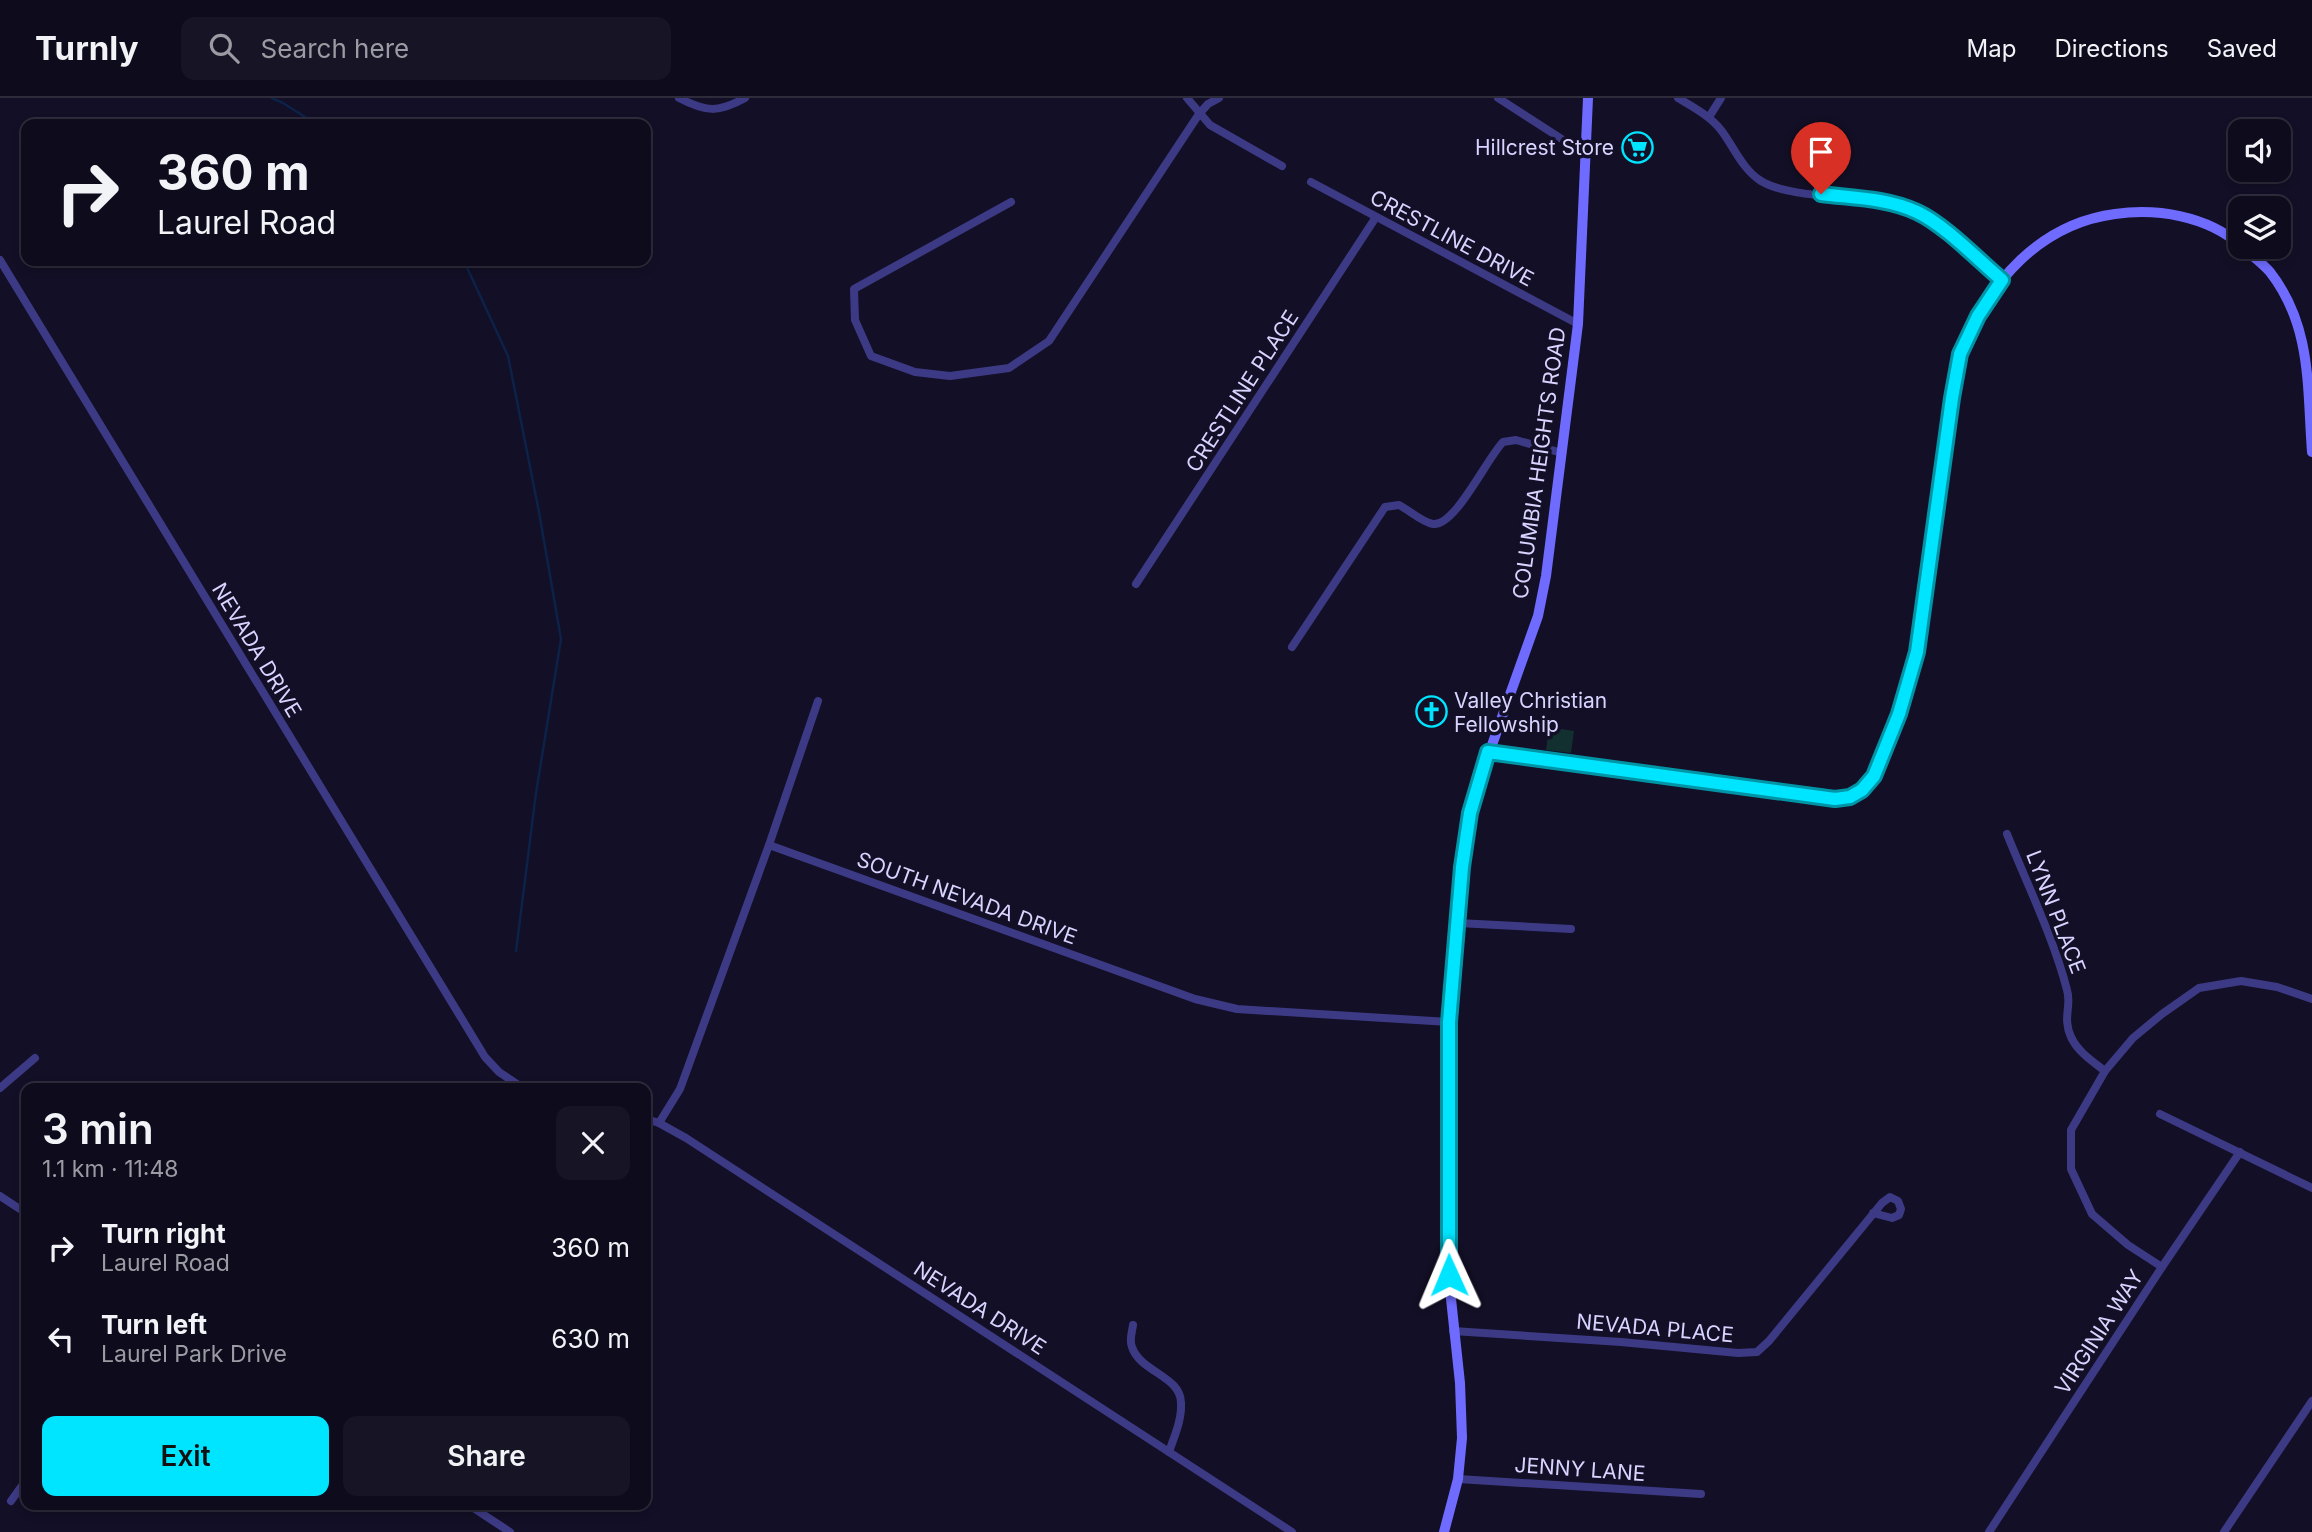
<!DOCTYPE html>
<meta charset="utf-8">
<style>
body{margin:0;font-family:Inter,sans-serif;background:#171425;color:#f1f3f6;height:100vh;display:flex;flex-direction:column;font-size:26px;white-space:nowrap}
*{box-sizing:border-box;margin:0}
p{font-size:23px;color:#9b9ba3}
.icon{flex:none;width:38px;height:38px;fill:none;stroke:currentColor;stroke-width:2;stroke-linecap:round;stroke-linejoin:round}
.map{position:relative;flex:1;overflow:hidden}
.side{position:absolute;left:21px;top:985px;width:630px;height:427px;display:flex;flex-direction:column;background:#0e0b1c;border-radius:14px;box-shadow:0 4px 10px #0003,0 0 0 2px #2e2b3b}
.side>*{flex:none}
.top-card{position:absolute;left:21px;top:21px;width:630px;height:147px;border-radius:14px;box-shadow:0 4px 10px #0003,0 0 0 2px #2e2b3b;background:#0e0b1c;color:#f1f3f6;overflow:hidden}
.buttons{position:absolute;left:2228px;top:21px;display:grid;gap:14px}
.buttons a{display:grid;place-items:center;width:63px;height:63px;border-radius:14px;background:#0e0b1c;box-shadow:0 4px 10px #0003,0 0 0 2px #2e2b3b;font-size:35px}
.pin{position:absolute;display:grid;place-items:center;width:60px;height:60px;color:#fff;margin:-72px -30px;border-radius:50% 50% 50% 0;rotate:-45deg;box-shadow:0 0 7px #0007}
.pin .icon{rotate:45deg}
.me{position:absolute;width:77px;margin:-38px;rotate:359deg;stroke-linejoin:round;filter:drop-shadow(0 0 5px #0008)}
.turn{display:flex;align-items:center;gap:24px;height:147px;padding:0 21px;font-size:32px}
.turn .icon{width:91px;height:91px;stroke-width:2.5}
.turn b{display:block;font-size:49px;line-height:60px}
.round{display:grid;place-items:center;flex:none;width:74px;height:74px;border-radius:14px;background:#171425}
.headline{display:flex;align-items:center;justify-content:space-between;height:119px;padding:0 21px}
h1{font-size:42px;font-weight:600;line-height:52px}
.action{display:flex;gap:14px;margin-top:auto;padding:14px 21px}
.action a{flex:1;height:80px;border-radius:14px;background:#00e5ff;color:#111;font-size:28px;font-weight:600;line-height:80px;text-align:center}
.action a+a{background:#171425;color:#f1f3f6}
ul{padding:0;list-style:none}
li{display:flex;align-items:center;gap:21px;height:91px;padding:0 21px}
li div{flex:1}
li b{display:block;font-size:26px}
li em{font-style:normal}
header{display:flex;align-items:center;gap:42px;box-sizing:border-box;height:98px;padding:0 35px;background:#0e0b1c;border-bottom:2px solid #2e2b3b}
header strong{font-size:33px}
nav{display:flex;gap:38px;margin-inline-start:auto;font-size:24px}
.search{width:490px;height:63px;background:#171425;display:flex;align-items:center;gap:18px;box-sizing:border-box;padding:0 24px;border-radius:14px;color:#9b9ba3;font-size:26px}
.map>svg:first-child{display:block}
.green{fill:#12302f}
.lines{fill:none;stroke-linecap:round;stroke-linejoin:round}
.stream{stroke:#0c2248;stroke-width:2.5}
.street{stroke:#3d3a85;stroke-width:8}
.secondary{stroke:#6f6bff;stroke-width:10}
.route-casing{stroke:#0095a6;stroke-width:18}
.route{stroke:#00e5ff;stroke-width:12}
.labels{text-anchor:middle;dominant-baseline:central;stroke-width:7;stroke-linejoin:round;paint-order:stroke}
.poi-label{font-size:21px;fill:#d9d4ff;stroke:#130f26;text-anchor:end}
.street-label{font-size:21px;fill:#d9d4ff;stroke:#130f26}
</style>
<header>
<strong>Turnly</strong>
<div class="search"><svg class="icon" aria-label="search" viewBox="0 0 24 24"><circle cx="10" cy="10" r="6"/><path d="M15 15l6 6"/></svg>Search here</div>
<nav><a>Map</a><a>Directions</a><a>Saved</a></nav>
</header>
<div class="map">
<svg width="2312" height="1434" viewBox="0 0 2312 1434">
<rect width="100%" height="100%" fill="#130f26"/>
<polygon class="green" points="1549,629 1574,633 1571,655 1546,652"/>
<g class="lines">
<g class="stream">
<polyline points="272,0 283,5 316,26"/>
<polyline points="464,163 508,258 539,414 561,541 536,695 516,853"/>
</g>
<g class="street">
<path d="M679,0C706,14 718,15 745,0"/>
<polyline points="1187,0 1210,27 1282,68"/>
<polyline points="1498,0 1585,56"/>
<path d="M1678,0C1693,9 1710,18 1721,32C1734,49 1742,71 1761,83C1793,102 1860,96 1898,107C1937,117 1972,157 2002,182"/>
<polyline points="1709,19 1721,0"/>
<polyline points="1311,84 1578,226"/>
<polyline points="1011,104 854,191 855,222 871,258 915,274 950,278 1009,270 1049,243 1199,16 1208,6 1219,0"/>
<polyline points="0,162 485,959 499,974 523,990"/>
<polyline points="1136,486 1376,119"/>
<path d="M1292,549L1385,409L1399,407C1409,412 1422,424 1433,426C1455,429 1487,360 1503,344L1516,342L1562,355"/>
<path d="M2007,736C2027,786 2054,841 2067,892C2072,908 2062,919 2071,939C2078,954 2092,963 2105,973"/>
<polyline points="769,747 1195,901 1237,911 1449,924"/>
<polyline points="1458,825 1571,831"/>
<polyline points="0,990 35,960"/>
<polyline points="2160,1016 2312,1090"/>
<polyline points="646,1021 659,1025 686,1040 1292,1434"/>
<polyline points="659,1025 680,991 769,747 818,603"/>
<polyline points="0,1098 26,1115"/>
<polyline points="2162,1169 2128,1147 2092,1116 2071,1071 2071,1032 2105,973 2133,940 2162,916 2199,890 2241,883 2277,889 2312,901"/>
<path d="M1133,1227C1132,1234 1129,1243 1132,1249C1140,1274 1181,1278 1181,1305C1182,1322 1174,1339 1169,1354"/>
<polyline points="1453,1233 1621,1244 1738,1255 1757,1254 1769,1243 1882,1105 1890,1099 1898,1103 1901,1111 1899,1117 1892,1120 1873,1115"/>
<polyline points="1458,1381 1701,1396"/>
<polyline points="11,1403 26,1382"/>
<polyline points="469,1407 510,1434"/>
<polyline points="1989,1434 2162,1169 2240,1054"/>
<polyline points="2224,1434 2312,1303"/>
</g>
<g class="secondary">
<path d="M2242,149C2251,157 2262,165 2270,174C2312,228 2307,288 2312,354"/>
<path d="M1488,654L1835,701C1845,699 1856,698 1864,690C1880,675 1887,649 1894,629C1903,604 1912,578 1917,553C1921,532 1923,511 1926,490C1932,446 1938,402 1944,358C1948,327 1950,282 1961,254C1988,185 2039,126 2115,116C2157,110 2207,118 2240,147"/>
<polyline points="1444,1434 1458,1381 1462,1340 1460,1285 1449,1182 1447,1097 1449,924 1462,769 1477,689 1538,518 1546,478 1578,226 1588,0"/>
</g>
</g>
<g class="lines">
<defs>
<path id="route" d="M1449,1177V924L1462,769L1470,715L1488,654L1835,701L1850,699L1862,692L1874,678L1899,616L1917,554L1952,300L1960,256L1978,218L2002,182C1978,162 1945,127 1917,114C1888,100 1852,100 1821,96"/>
</defs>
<use href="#route" class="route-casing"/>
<use href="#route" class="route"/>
</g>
<defs>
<symbol id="supermarket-ring" viewBox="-11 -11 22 22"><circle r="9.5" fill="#130f26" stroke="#00e5ff" stroke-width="1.5"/><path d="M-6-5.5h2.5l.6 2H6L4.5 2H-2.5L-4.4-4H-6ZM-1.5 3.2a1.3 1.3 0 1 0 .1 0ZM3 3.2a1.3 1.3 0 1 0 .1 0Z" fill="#00e5ff"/></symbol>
<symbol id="church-ring" viewBox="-11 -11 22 22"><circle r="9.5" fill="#130f26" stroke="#00e5ff" stroke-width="1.5"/><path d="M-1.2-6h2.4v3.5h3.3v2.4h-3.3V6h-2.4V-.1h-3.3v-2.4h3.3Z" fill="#00e5ff"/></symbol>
</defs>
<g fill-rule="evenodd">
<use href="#supermarket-ring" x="1620" y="32" width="35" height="35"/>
<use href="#church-ring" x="1414" y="596" width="35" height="35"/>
</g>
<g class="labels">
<g class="poi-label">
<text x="1614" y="49">Hillcrest Store</text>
<text x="1454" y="602" text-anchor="start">Valley Christian<tspan x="1454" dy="24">Fellowship</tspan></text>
</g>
<g class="street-label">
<text transform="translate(1452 140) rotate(28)">CRESTLINE DRIVE</text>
<text transform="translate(1242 293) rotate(-57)">CRESTLINE PLACE</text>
<text transform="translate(1539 365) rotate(-82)">COLUMBIA HEIGHTS ROAD</text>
<text transform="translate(257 552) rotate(59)">NEVADA DRIVE</text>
<text transform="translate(967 800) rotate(20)">SOUTH NEVADA DRIVE</text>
<text transform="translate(2056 814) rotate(69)">LYNN PLACE</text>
<text transform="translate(980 1210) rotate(33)">NEVADA DRIVE</text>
<text transform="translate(1655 1230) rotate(5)">NEVADA PLACE</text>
<text transform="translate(2099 1234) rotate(-57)">VIRGINIA WAY</text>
<text transform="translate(1580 1371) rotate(4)">JENNY LANE</text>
</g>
</g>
</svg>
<div class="buttons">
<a><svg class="icon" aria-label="sound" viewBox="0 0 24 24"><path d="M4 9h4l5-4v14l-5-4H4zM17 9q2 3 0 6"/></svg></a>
<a><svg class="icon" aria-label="layers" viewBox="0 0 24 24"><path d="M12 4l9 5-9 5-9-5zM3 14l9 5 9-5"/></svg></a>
</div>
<div class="pin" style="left:1821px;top:96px;background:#d93025"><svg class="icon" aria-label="arrive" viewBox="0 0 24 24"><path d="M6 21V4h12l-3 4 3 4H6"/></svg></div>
<svg class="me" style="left:1449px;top:1177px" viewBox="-20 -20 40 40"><path d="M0-17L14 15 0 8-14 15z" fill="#00e5ff" stroke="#fff" stroke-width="4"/></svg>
<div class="top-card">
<div class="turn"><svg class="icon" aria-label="right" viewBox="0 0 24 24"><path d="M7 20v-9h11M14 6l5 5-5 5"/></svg><div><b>360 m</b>Laurel Road</div></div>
</div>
<section class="side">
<div class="headline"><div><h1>3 min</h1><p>1.1 km · 11:48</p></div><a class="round"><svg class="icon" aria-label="close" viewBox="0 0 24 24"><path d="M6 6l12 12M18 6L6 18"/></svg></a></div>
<ul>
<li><svg class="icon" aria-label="right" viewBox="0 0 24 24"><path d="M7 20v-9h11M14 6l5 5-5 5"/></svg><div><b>Turn right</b><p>Laurel Road</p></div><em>360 m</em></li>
<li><svg class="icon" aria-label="left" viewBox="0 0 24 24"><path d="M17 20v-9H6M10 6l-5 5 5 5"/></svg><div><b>Turn left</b><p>Laurel Park Drive</p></div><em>630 m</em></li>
</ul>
<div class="action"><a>Exit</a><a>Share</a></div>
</section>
</div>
